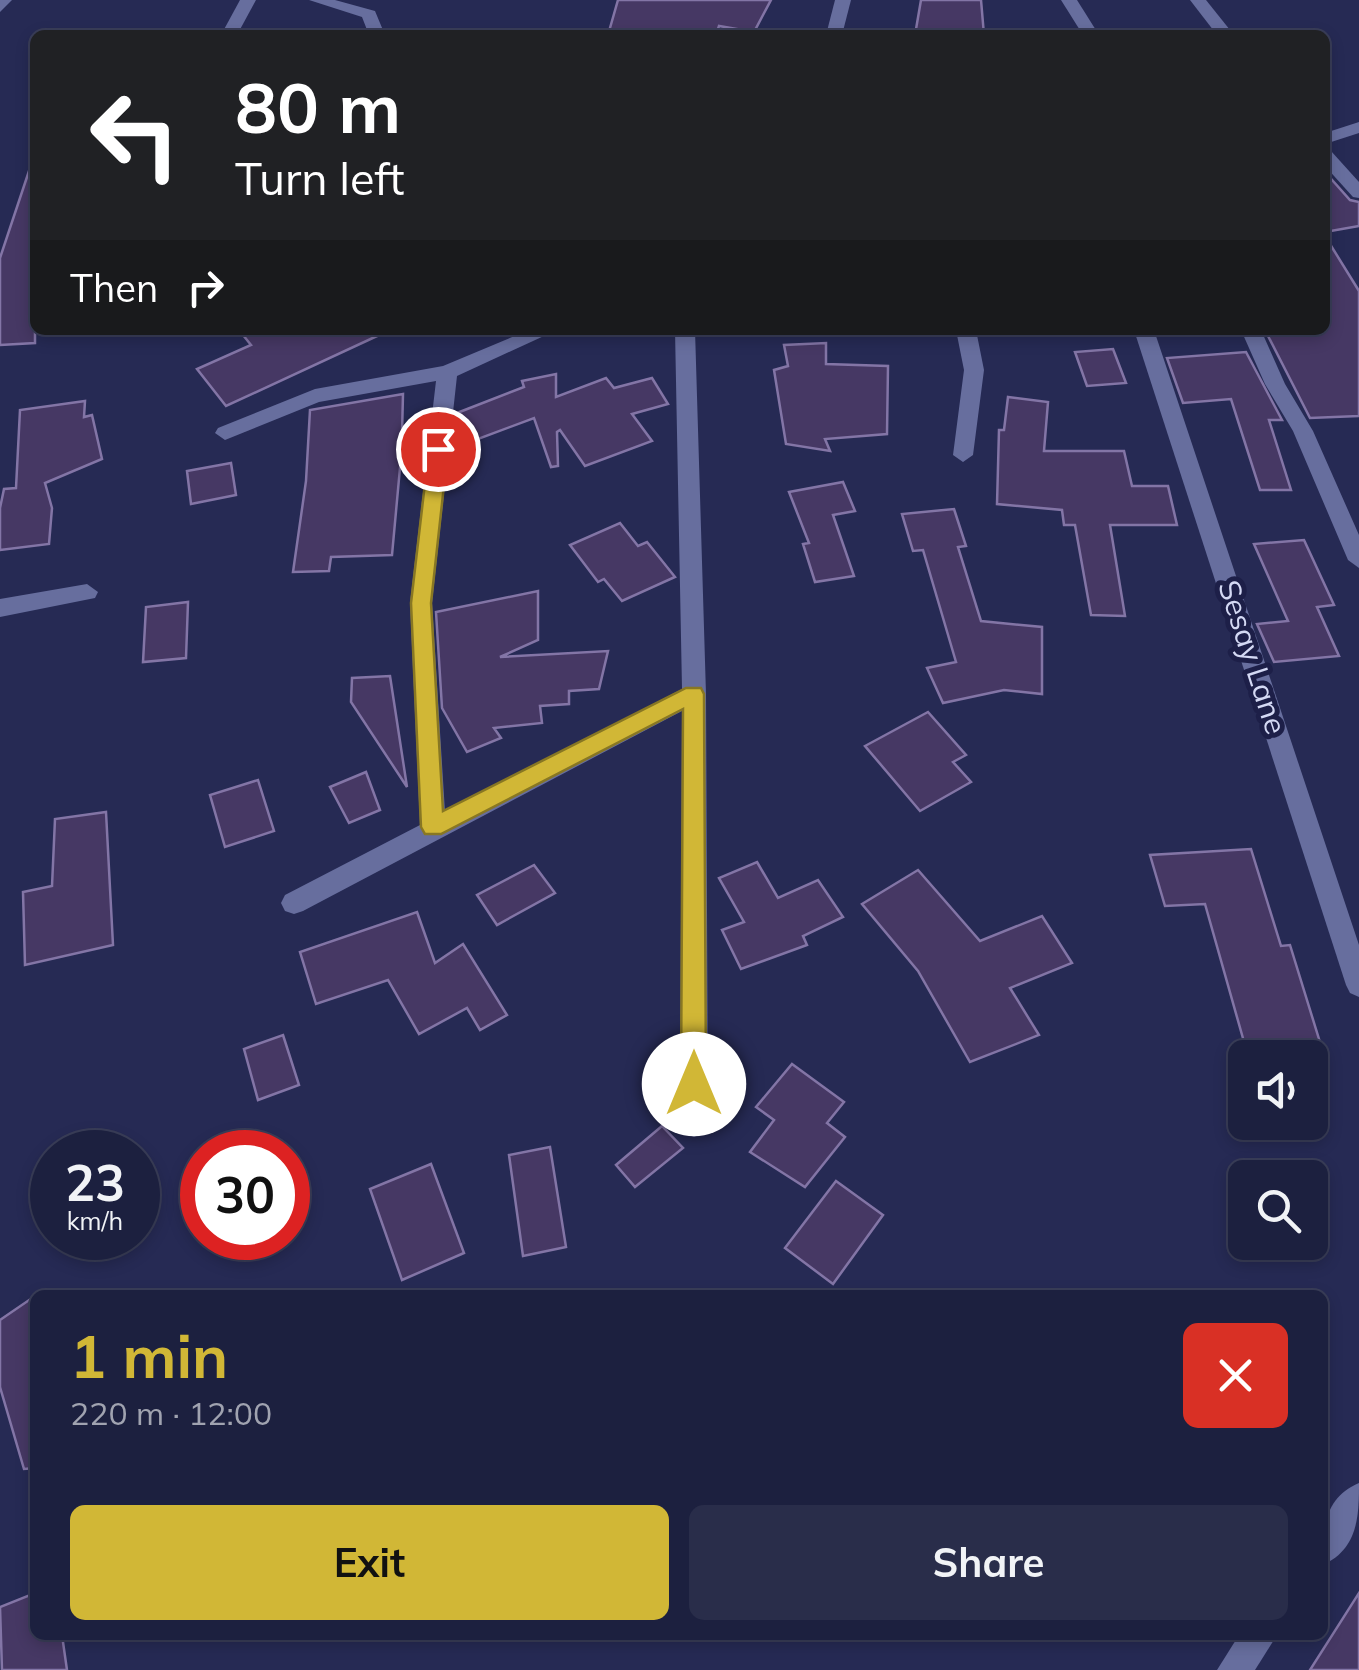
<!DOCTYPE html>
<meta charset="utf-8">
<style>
body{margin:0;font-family:Mulish,sans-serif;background:#292d4a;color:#f1f3f6;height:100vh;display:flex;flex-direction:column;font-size:38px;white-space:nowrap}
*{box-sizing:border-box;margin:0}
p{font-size:32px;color:#a0a3b0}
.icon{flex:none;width:55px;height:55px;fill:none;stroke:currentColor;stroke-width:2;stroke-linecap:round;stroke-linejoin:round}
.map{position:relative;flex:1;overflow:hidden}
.drawer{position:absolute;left:30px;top:1290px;width:1298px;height:350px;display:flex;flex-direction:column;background:#1c203f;border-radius:15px;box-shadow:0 5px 15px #0003,0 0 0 2px #3a3e59}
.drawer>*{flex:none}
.banner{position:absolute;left:30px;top:30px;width:1300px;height:305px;border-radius:15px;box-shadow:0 5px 15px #0003,0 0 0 2px #3a3e59;background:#202124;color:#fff;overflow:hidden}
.tools{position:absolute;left:1228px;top:1040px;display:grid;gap:20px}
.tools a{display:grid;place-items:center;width:100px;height:100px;border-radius:15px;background:#1c203f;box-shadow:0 5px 15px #0003,0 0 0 2px #3a3e59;font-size:50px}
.speed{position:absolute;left:30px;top:1130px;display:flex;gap:20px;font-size:50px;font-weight:700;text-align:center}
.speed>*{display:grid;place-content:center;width:130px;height:130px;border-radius:50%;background:#1c203f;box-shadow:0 5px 15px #0003,0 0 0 2px #3a3e59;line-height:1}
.speed small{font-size:25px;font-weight:400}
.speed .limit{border:15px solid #d22;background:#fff;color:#111}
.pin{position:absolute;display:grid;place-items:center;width:85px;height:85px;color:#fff;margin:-42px;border:5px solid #fff;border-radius:50%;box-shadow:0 2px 10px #0007}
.me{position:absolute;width:110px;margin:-55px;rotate:0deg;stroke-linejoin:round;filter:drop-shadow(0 0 8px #0008)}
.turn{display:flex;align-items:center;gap:35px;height:210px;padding:0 40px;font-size:45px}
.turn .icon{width:130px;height:130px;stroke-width:2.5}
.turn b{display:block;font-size:70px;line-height:85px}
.then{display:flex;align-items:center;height:95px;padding:0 40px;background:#0003;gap:20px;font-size:38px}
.round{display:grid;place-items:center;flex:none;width:105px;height:105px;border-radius:15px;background:#292d4a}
.headline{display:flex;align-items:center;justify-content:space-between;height:170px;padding:0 40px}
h1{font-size:60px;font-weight:700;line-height:75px;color:#d1b736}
.primary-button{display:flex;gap:20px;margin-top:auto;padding:20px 40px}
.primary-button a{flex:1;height:115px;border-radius:15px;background:#d1b736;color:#111;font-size:40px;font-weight:700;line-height:115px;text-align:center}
.primary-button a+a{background:#292d4a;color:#f1f3f6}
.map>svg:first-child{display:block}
.building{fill:#463864;stroke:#8375a6;stroke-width:2.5}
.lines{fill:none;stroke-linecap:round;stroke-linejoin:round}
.street{fill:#676e9e;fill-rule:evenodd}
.route{fill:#d1b736;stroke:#887723;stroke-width:2.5}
.labels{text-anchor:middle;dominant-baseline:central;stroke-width:10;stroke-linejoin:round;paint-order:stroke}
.street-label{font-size:30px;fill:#d4d9f4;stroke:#1d1f48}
</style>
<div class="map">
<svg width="1359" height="1670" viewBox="0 0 1359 1670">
<rect width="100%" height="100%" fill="#262a54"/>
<g class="building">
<polygon points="618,0 771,0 754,32 719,26 716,35 608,35"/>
<polygon points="921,0 981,0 984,35 915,35"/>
<polygon points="29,171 35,172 35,343 0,345 0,258"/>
<polygon points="1325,172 1350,200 1359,202 1359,226 1325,232"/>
<polygon points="1325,236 1359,291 1359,416 1310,418 1265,330 1325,330"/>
<polygon points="239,330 390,330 226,406 197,369 251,345"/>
<polygon points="826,343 826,364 888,366 887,434 825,439 830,451 786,444 774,370 788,366 784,345"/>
<polygon points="1113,349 1126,383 1087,386 1075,352"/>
<polygon points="1246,352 1282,420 1269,420 1291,490 1260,490 1231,399 1183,403 1167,358"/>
<polygon points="556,374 556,397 606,378 614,388 652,378 668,404 632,414 652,441 585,466 560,430 557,432 558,466 551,467 534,418 470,442 456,422 457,413 524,387 522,381"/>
<polygon points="403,394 402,435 408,432 408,468 400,468 392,555 331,557 329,571 293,572 306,481 310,410"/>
<polygon points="1008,397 1048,402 1044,451 1124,451 1132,486 1168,486 1177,525 1110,525 1125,616 1091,615 1075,525 1064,525 1062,510 997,504 999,430 1004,430"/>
<polygon points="85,401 84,417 92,415 102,459 45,483 52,508 49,544 0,550 0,508 4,489 16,488 20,410"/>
<polygon points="231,463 236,495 191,504 187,471"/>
<polygon points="843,482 855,511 833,515 854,576 815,582 803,544 809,543 789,492"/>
<polygon points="954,509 966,546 958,547 981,621 1042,627 1042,694 1004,690 943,703 927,668 956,662 923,550 913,551 902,514"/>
<polygon points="620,523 638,546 647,542 675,577 622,601 604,579 598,582 570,545"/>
<polygon points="1304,540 1334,605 1317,607 1339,656 1274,662 1257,624 1288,621 1254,544"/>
<polygon points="538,591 538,640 500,657 608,651 599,689 569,691 569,704 540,706 542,723 494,728 501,738 467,752 442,708 436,612"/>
<polygon points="188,602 186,658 143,662 146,607"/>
<polygon points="390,676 407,787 351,702 352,678"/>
<polygon points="928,712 966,755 953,762 971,782 920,811 865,746"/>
<polygon points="366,772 380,810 349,823 330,787"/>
<polygon points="258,780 274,831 225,847 210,795"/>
<polygon points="106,812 113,945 25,965 23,892 52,886 55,819"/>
<polygon points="1251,849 1281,946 1290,945 1323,1052 1248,1056 1205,904 1165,906 1150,855"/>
<polygon points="757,862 778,898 818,880 843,917 803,936 807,945 741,969 722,930 744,922 719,878"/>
<polygon points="534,865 555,893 497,925 477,895"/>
<polygon points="918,870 980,941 1042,916 1072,963 1010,988 1039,1035 970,1062 918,971 862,904"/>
<polygon points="417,912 435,963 463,944 507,1015 480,1030 467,1008 419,1034 388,980 316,1004 300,952"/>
<polygon points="283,1035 299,1085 258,1100 244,1049"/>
<polygon points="792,1064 844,1102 827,1123 845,1137 805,1187 750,1152 774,1120 756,1107"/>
<polygon points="662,1126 683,1148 635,1187 616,1165"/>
<polygon points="550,1147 566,1247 523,1256 509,1155"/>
<polygon points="431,1164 464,1253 402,1280 370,1189"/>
<polygon points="836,1181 883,1215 833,1284 785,1248"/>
<polygon points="35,1296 35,1468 24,1469 0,1387 0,1320"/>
<polygon points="35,1593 35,1635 62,1635 67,1670 2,1670 0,1607"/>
<polygon points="1359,1593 1359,1670 1310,1670"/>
</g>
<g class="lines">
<g class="street">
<polygon points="0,0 12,0 0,12"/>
<polygon points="240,0 256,0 237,35 221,35"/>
<polygon points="309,0 335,0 375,11 385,35 369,35 362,17"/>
<polygon points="835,0 851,0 842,35 826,35"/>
<polygon points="1061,0 1077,0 1099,35 1083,35"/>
<polygon points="1190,0 1206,0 1234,35 1217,35"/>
<polygon points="1359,122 1359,133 1325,144 1325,133"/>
<polygon points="1325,150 1331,151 1359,182 1359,198 1353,197 1325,166"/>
<polygon points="529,330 557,330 457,376 432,603 445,812 682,689 675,330 695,330 706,694 708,1124 704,1133 694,1137 684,1133 680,1124 682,711 303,911 294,914 285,911 281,903 285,895 420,825 410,603 436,381 319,402 225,440 215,433 218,428 315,389 443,366"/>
<polygon points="956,330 976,330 984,370 973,455 963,462 953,455 964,370"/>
<polygon points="1134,330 1154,330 1359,945 1359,997 1350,993 1346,985"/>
<polygon points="1241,330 1261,330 1285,384 1313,431 1359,535 1359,568 1348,560 1293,431 1265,384"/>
<polygon points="87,584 98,592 95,598 0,617 0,599"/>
<path d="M1359,1483C1359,1516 1358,1550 1322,1565C1322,1532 1323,1498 1359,1483Z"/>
<polygon points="1239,1635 1277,1635 1255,1670 1217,1670"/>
</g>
</g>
<polygon class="route" points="438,442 448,449 431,603 443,811 686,688 701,688 704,694 706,1084 703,1093 694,1096 685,1093 681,1084 683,709 441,834 425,834 421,827 411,603 429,449"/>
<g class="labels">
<g class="street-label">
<text transform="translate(1253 657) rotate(72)">Sesay Lane</text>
</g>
</g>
</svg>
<div class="tools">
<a><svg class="icon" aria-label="sound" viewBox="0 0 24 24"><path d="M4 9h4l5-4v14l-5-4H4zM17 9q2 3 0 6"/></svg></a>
<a><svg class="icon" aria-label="search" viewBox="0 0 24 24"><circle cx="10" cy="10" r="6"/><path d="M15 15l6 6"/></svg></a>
</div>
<div class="speed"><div>23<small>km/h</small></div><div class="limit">30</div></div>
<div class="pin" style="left:438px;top:449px;background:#d93025"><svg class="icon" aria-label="arrive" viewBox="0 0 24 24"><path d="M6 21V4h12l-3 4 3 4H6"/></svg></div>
<svg class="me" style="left:694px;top:1084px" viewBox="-20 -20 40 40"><circle r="19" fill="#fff"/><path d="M0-13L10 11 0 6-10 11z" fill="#d1b736"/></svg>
<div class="banner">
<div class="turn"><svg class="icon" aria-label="left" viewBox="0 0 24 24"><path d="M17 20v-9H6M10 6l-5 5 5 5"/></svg><div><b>80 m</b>Turn left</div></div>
<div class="then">Then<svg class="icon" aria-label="right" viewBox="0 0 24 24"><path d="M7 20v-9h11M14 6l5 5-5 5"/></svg></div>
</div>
<section class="drawer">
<div class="headline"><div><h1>1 min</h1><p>220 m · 12:00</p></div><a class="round" style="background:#d93025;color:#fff"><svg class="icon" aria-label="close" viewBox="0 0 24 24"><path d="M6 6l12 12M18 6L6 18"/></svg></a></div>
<div class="primary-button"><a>Exit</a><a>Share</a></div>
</section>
</div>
